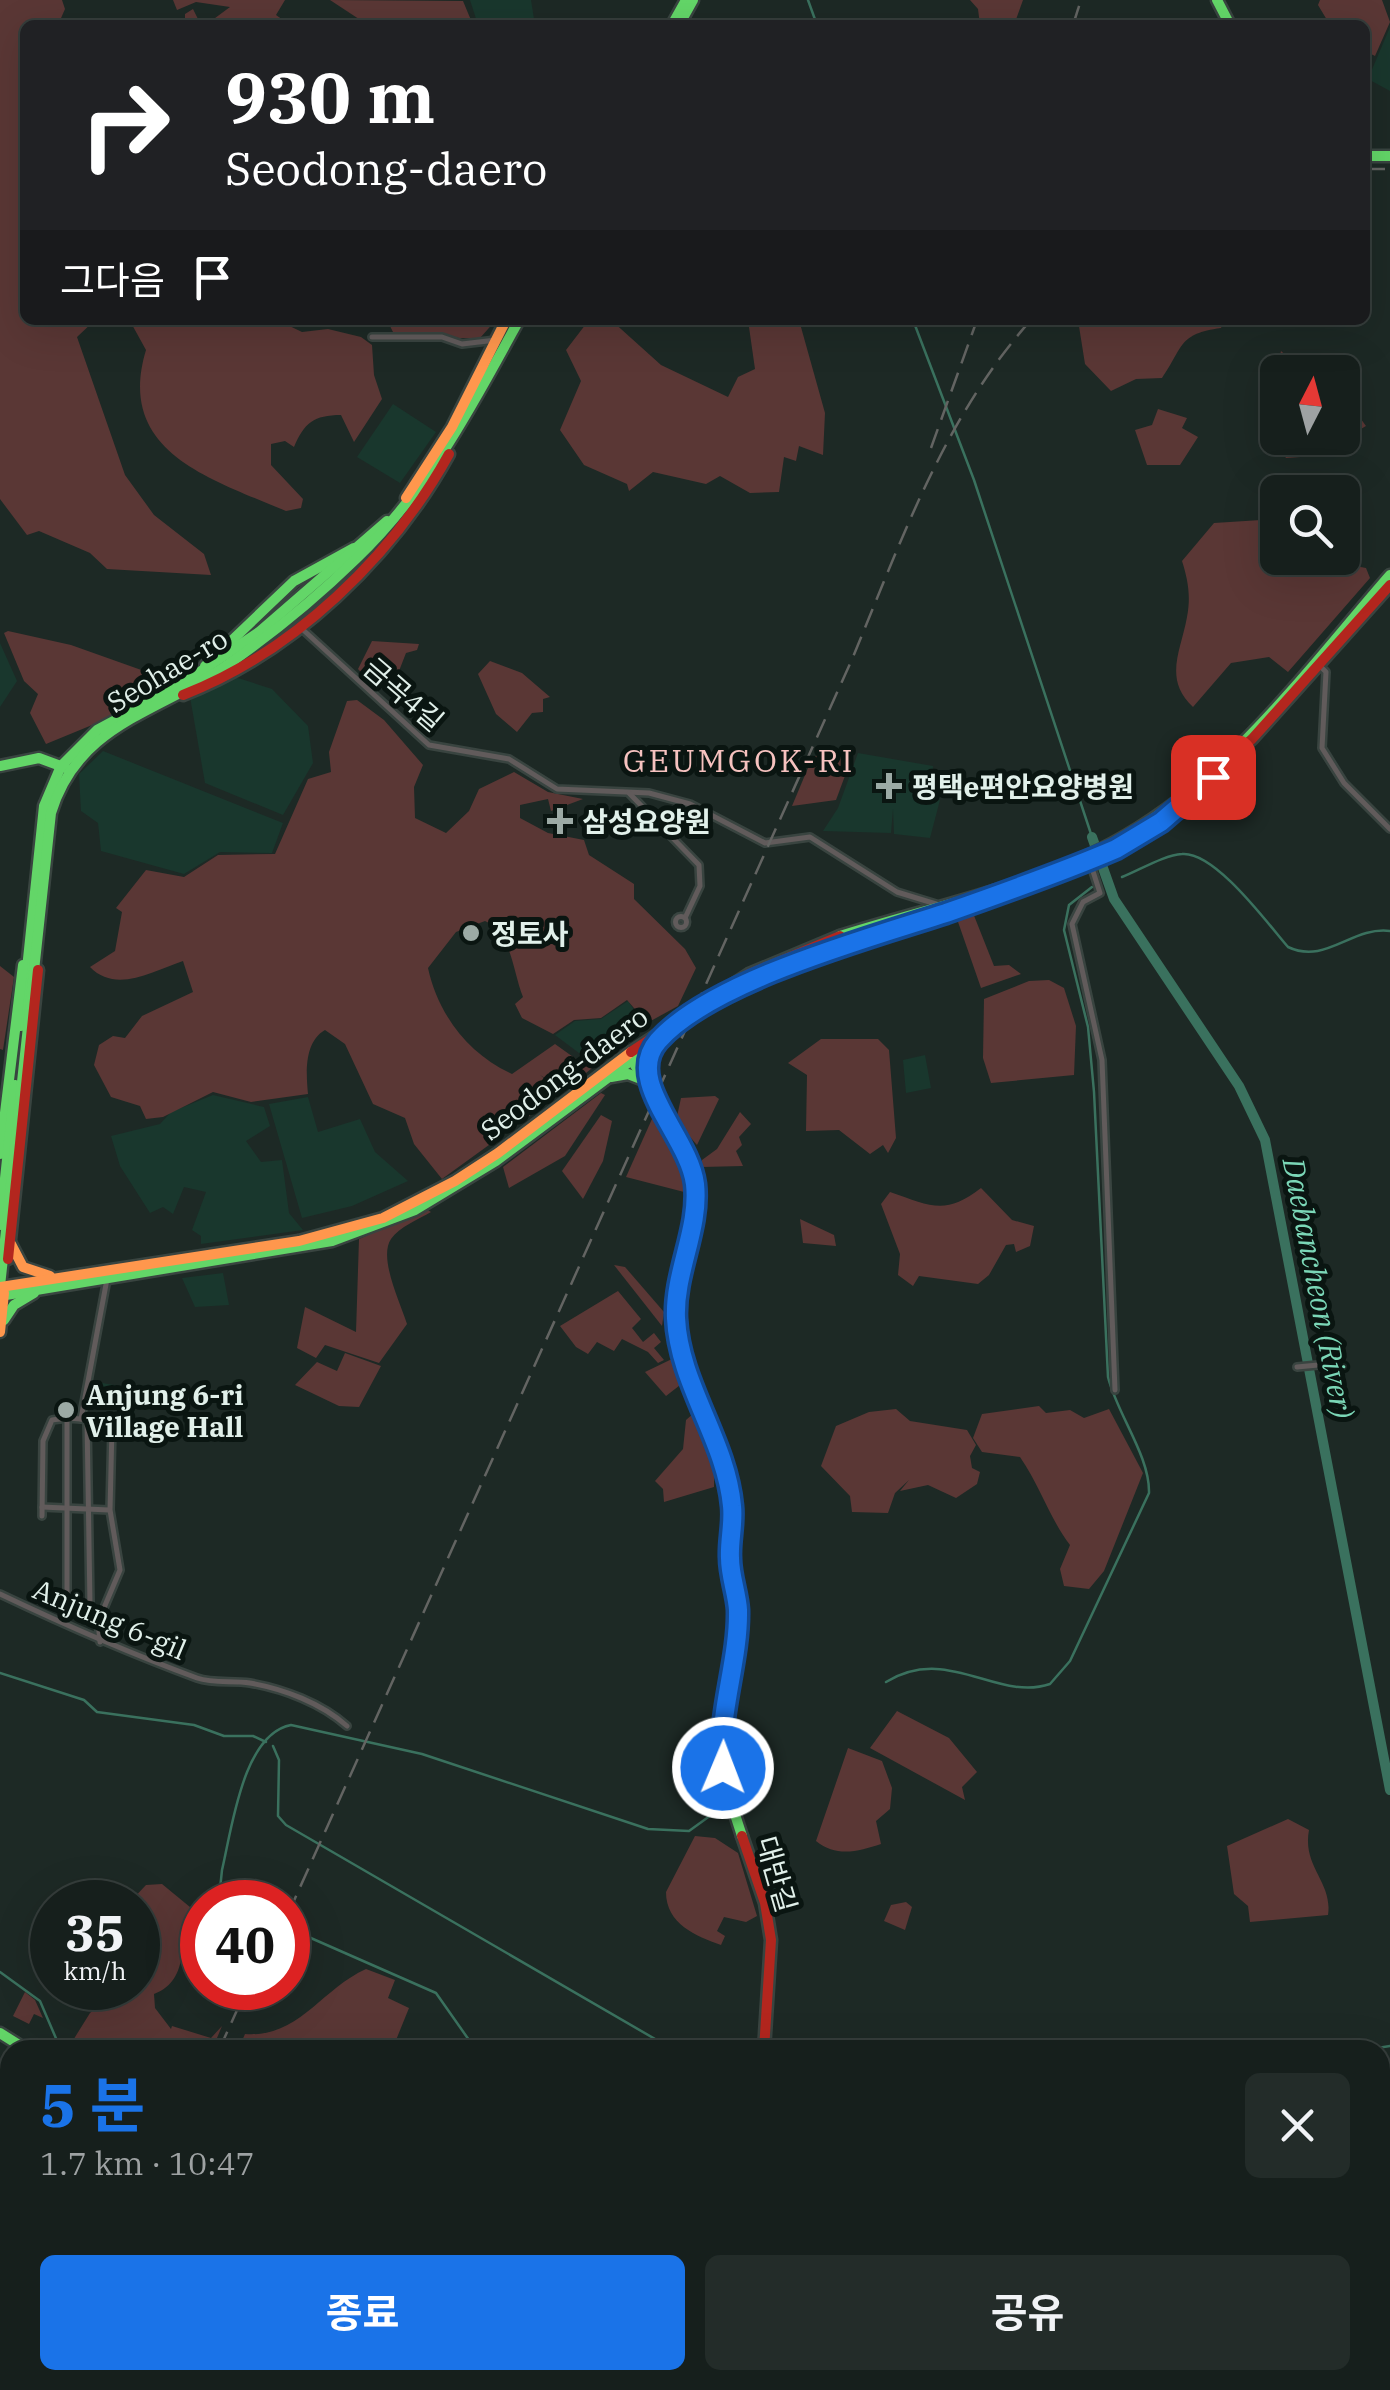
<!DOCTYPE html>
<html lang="ko">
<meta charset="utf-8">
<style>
body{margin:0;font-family:"IBM Plex Serif","Noto Sans KR",serif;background:#232c29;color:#f1f3f6;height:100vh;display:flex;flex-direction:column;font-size:38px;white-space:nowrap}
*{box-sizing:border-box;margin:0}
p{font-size:32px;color:#9ea2a3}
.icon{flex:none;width:55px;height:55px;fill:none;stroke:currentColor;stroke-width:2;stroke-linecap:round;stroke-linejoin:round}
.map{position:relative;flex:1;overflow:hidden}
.panel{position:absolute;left:0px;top:2040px;width:1390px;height:350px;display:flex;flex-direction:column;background:#161f1c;border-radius:30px 30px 0 0;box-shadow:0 10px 40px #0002,0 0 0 2px #353d3b}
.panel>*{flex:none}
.guide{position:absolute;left:20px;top:20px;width:1350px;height:305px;border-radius:15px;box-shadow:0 10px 40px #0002,0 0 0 2px #353d3b;background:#202124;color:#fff;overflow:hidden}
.needle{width:65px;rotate:6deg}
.tools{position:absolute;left:1260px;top:355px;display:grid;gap:20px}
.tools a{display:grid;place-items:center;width:100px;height:100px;border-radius:15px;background:#161f1c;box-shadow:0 10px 40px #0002,0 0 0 2px #353d3b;font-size:50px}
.speed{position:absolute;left:30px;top:1880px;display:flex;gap:20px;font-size:50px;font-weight:700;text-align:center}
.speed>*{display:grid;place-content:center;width:130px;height:130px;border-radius:50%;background:#161f1c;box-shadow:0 10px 40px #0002,0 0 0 2px #353d3b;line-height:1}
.speed small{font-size:25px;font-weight:400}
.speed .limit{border:15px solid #d22;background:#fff;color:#111}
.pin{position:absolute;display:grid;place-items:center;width:85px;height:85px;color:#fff;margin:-42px;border-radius:20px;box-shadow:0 5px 15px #0006}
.me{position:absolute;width:110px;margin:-55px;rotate:1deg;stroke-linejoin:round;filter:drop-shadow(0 0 8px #0008)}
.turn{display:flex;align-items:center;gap:35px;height:210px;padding:0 40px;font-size:45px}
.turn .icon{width:130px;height:130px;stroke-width:2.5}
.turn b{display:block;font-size:70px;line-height:85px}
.then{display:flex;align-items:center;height:95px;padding:0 40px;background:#0003;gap:20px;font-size:38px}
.round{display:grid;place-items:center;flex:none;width:105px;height:105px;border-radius:15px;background:#232c29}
.head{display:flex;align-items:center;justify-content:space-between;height:170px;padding:0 40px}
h1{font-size:60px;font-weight:700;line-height:75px;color:#1a73e8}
.primary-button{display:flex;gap:20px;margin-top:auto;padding:20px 40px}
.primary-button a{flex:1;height:115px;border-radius:15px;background:#1a73e8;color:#fff;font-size:40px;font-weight:700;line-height:115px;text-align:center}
.primary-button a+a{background:#232c29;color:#f1f3f6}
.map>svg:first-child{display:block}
.built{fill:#19372d}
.green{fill:#5a3735}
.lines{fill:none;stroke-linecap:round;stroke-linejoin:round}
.stream{stroke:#3a715e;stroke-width:2.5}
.river{stroke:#3a715e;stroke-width:10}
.street-casing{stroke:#394440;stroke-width:10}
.fast-casing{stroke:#394440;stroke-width:15}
.slow-casing{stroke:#394440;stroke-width:15}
.jam-casing{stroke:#394440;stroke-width:15}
.street{stroke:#615b5b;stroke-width:5}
.fast{stroke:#63d668;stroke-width:10}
.slow{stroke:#ff974d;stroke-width:10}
.jam{stroke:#b3261e;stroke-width:10}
.rail{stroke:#636462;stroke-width:2.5;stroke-dasharray:20 10;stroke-linecap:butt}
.route-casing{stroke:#114b97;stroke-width:25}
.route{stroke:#1a73e8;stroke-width:18}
.poi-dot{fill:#9caaa5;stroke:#0a1511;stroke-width:4}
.labels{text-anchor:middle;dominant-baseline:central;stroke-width:10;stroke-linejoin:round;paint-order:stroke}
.street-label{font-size:28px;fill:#e1f0ea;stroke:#0a1511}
.poi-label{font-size:28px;font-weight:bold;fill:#e1f0ea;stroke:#0a1511;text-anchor:start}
.water-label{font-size:30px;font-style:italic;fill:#7bd7b7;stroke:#0a1511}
.quarter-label{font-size:32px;letter-spacing:2.5px;fill:#f6c2bf;stroke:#0a1511}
</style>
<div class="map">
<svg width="1390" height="2390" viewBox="0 0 1390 2390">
<rect width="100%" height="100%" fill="#1d2925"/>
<g class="built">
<polygon points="470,0 531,0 535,25 478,25"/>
<polygon points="1390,27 1390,91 1368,79"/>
<polygon points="393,404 436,432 400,483 357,457"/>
<polygon points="0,643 17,681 0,707"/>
<polygon points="235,677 272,689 308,726 313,763 283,815 205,783 190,697"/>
<polygon points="103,751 283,823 272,853 220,852 184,874 101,851 98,823 81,811 79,774"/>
<polygon points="858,753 933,766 931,797 940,800 930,838 894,834 893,809 891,833 823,831 838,808"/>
<polygon points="628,1001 646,1028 614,1052 579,1053 555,1035 575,1021 601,1019"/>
<polygon points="925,1055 931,1088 906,1093 903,1060"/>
<polygon points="213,1095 264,1107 270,1126 246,1141 261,1162 282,1160 289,1213 303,1230 201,1244 201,1236 192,1230 206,1192 184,1187 173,1214 163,1207 150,1213 120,1166 111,1136 160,1124 171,1112"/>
<polygon points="308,1097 318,1132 360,1119 375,1152 408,1181 352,1206 302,1218 269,1104"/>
<polygon points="223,1273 229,1305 195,1307 182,1278"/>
<polygon points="92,1381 124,1387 121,1400 90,1394"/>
<polygon points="770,1880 779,1891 797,1905 772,1916 765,1891"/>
</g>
<g class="green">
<polygon points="0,0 62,0 65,9 58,25 25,25 25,320 95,320 77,337 125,475 154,515 204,554 211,575 107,569 90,553 39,531 27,535 0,499"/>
<polygon points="173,0 285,0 276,15 290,25 161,25 173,19 185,24 185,14 193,9 200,23 207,24 230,7 196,2 177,10"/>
<polygon points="330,0 463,1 473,25 368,25"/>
<polygon points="970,0 1023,0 1014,25 980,25 978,9"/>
<polygon points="1320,0 1382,0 1390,22 1375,56 1365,51 1365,25 1330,25 1318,5"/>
<path d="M124,320H277L302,332L328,329L361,337L372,345L374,375L382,399L354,442L341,415C314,415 304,423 294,447L285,441L271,444V465L303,499L301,508L286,511C211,479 115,452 146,350L130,321Z"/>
<path d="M387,320H496L480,338C452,340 422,333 393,332Z"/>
<polygon points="589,320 611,320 661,365 728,397 738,377 755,369 748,320 799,320 825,413 823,455 799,446 796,461 784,457 779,492 750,493 720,476 706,484 653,472 629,491 627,484 584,465 560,430 581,381 566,350"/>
<path d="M1078,320H1224L1221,328C1178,334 1184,346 1162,378L1136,379L1111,391L1085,364Z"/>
<polygon points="1281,351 1291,360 1290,372 1278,372 1278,438 1342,438 1343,423 1358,415 1366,426 1315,456 1286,458 1264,425 1270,406 1260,402 1259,394 1272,390"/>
<polygon points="1158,409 1187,418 1182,428 1198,437 1180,465 1147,465 1135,430 1152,425"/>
<path d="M1261,520L1277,525L1278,558H1339L1334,562L1366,568L1370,578L1288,672L1269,657L1231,663L1193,707C1163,679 1181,651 1187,617C1191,596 1188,580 1182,561L1214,523Z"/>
<polygon points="8,631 71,645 161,677 180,677 97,723 46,744 30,713 38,694 24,681 4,633"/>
<path d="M372,641L419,644L417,650L406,653L399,671C383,679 371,684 358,669Z"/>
<polygon points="490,661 522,673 550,697 543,699 543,712 532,713 517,732 496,714 478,674"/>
<path d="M357,700L384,720L423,765L414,787L415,818L446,833L469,811L479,789L514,772L548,792L583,799L551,811L548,799L520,805V818L548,833L584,840L589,855L634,884V899L685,949L696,968L678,1006L647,1023L627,1000L601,1018L574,1020L553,1034L522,1018L515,1004L523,997C513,972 511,931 485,921L456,932L428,968C438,1014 468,1054 512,1074L555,1044L576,1059L602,1060L565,1090L540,1075L562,1092L442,1179L414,1144L405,1118L373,1104L345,1044L325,1030C304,1042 306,1073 308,1094L251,1102L213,1092L163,1117L146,1119L140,1106L111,1097L94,1065L99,1045L113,1036L125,1038L142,1016L193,992L183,961C153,971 116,994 90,967L115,951L122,912L116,908L146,870L184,877L218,855L275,854L308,779L331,772L329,752L347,701Z"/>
<polygon points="813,756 852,757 836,800 792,806"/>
<polygon points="973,913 994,966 1009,965 1021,974 981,988 957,919"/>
<polygon points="0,966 14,977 3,1050 0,1049"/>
<polygon points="1049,980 1064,988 1076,1026 1074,1075 991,1083 983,1058 984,999 1029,981"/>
<polygon points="821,1039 878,1039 889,1050 896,1138 888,1153 883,1145 870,1154 839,1130 806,1131 807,1075 788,1063"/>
<polygon points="601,1093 605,1095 565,1156 509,1188 503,1167"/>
<polygon points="715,1096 719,1099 697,1145 676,1121 681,1098"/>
<polygon points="656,1110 682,1153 688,1193 626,1177"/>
<polygon points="740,1112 751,1124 739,1137 742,1145 736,1151 743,1166 702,1167 702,1160 717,1149"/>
<polygon points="601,1115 612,1121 603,1161 583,1199 562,1171"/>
<path d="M981,1188L1012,1220L1034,1226L1030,1246L1016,1252L1014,1244L1006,1245L989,1275L978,1284L919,1276L913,1286L898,1275L900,1254L881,1204L890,1192C931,1206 945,1216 981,1188Z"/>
<path d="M426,1209L431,1212C419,1219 399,1227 391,1239C378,1258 401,1304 407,1324L379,1363L325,1345L316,1358L297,1348L305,1307L356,1332L359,1239Z"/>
<polygon points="800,1219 834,1235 836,1246 803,1243"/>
<polygon points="614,1265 625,1267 664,1312 662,1326"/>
<polygon points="618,1291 641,1319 632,1328 643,1342 654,1333 661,1342 654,1348 664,1360 658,1363 648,1352 622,1339 614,1351 597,1342 588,1354 576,1347 560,1326"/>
<polygon points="345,1353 381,1366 359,1407 339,1406 295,1385 317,1362 337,1371"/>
<polygon points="674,1358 684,1382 666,1396 645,1372"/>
<path d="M1039,1406L1046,1413L1070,1410L1084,1418L1109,1409L1143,1473L1104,1571L1089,1589L1064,1586L1060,1569L1070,1545C1050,1519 1040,1486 1020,1457L982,1452L973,1438L982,1414Z"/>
<polygon points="896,1409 910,1421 967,1430 976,1445 970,1456 972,1468 980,1472 977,1484 956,1498 928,1485 900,1491 909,1480 895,1493 888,1513 852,1512 850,1496 821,1466 836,1426 869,1412"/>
<polygon points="694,1413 714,1465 714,1487 664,1502 663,1489 655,1481 683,1449 686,1420"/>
<polygon points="897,1711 949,1738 977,1772 962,1787 965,1800 870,1748"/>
<path d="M848,1748L882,1761L892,1788L890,1809L876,1821L881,1844C859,1851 837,1858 816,1841Z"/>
<path d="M1288,1819L1309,1830C1302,1867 1333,1882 1328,1915L1250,1922L1248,1906L1234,1894L1227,1846Z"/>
<path d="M695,1836L715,1838L738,1853L757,1916L746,1922L724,1917L717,1931L725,1936L721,1945C696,1936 666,1924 666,1892Z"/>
<path d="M162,1884L196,1912C175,1938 193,1979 154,1994L155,2008L171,2029L172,2026L211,2038L222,2026L212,2050H172L160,2043L155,2050H67L90,2013L116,1991L128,1993L120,1988H138V1902H130L146,1885Z"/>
<polygon points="906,1902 912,1907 905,1930 884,1921 891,1905"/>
<path d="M366,1969L395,1980L388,1998L409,2008L392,2050H238L245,2034C299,2038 320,1990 366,1969Z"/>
<polygon points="25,1992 35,2000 43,2018 34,2014 29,2024 13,2016"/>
</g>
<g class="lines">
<g class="stream">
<polyline points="808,0 817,25"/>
<polyline points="913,320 974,480 1092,837"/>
<path d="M1122,877C1140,870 1164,855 1182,854C1215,851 1268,924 1288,947C1326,965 1352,926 1390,931"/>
<polyline points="0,1673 84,1700 97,1712 194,1725 224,1736 253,1736 266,1742"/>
<path d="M886,1682C948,1644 997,1702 1050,1684L1070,1661L1149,1493C1150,1456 1117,1414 1108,1377L1094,1092L1088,1027L1064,930L1069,905L1092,887"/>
<polyline points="273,1746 279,1760 278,1816 286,1825 674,2050"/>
<polyline points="735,1798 755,1784"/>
<path d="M231,1902L220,1889L222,1870C232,1828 243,1734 291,1725L422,1754L648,1829L689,1831L725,1805"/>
<polyline points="288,1928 436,1993 476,2050"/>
<polyline points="0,1972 40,2001 61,2050"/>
<polyline points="1365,2050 1390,2046"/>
<polyline points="0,2108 10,2116"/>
<polyline points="0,2323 10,2349"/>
<polyline points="441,2390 455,2380"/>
</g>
<polyline class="river" points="1092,837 1114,899 1239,1086 1265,1140 1390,1790"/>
<defs>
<g id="street">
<polyline points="372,337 442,337 462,344 496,340"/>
<polyline points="300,627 429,745 509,759 557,789 649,793 690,804 765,843 810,837 897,892 936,904"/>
<polyline points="1319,665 1326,672 1322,748 1344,783 1390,829"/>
<polyline points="629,793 699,865 700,886 685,918"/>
<polyline points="1090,862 1100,893 1083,902 1072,924 1102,1060 1115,1390"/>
<circle cx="681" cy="922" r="5.5"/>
<polyline points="1297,1367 1318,1365"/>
<polyline points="81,1419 110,1421 112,1427 110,1510 120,1570 98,1622 100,1642"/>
<polyline points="87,1420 90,1605 95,1624"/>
<polyline points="42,1507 109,1510"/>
<polyline points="42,1516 43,1441 52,1420 67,1418"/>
<polyline points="67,1593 67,1418 81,1419 107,1279"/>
<path d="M0,1594C65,1625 129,1653 197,1678C214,1684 233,1680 250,1683C284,1689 321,1703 347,1726"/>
<polyline points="273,2390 274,2388"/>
<polyline points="429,2390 439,2380"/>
<polyline points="1329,2390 1334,2384"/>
</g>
<g id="fast">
<polyline points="1217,0 1230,25"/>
<polyline points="672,25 686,0"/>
<polyline points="679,25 693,0"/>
<polyline points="1365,156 1390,156"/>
<polyline points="205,666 294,581 354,548"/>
<polyline points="0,766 39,758 66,768"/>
<path d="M840,936C931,907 1029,888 1113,843C1226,783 1308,669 1390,575"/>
<polyline points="21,1026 44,806 61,766 97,730 179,686 259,632 387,521"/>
<polyline points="631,1059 676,1129 694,1183 695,1207 676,1316 684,1356 729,1480 733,1510 730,1558 738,1608 721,1752 727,1790 742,1836"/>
<polyline points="611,1077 628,1074 641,1079"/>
<polyline points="646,1079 645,1063 656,1044"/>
<polyline points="0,1154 23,965"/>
<polyline points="0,1225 15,1085"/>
<path d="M0,1286L51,813C78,724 157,713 226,666C272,634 316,598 356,559C428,490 472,406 519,320"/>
<polyline points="0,1296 332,1241 415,1210 496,1161 695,1013 751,982 894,931"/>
<polyline points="4,1320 14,1305 34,1293"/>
<polyline points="0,2033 27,2050"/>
<polyline points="1161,2380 1165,2390"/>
</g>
<g id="slow">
<polyline points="406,498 452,427 506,320"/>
<polyline points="894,931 1090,861 1161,821 1206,780"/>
<polyline points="11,1244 23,1267 50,1276"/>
<polyline points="0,1287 299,1241 383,1218 455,1181 498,1153 631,1052"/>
<polyline points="0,1332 4,1293"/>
<polyline points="1380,2231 1390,2230"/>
</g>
<g id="jam">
<path d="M183,695C294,652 392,557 449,454"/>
<polyline points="1206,780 1252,739 1390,585"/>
<polyline points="631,1052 749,974 840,936"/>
<polyline points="8,1259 38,970"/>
<polyline points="742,1836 765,1903 771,1940 764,2050"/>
</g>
</defs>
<use href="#street" class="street-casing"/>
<use href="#fast" class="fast-casing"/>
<use href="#slow" class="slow-casing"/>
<use href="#jam" class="jam-casing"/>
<use href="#street" class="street"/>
<use href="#fast" class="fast"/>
<use href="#slow" class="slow"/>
<use href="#jam" class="jam"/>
<g class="rail">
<polyline points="1073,25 1081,0"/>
<polyline points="1365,169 1390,169"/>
<polyline points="931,448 977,320"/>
<path d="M288,1914L853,657C902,539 945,416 1031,320"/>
<polyline points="219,2050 247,1988"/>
<polyline points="75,2390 79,2380"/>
</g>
</g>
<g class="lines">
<defs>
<path id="route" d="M723,1768C717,1715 739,1663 738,1610C737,1593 730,1576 730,1558C729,1541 734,1523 732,1506C726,1440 679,1384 676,1318C674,1272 700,1229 695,1184C689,1136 623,1081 658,1041C711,981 869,938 946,913C1003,893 1060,873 1116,849L1161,822L1213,777"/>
</defs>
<use href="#route" class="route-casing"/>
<use href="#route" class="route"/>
</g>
<g class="poi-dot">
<path d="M884 771h10v10h10v10h-10v10h-10v-10h-10v-10h10z"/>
<path d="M555 806h10v10h10v10h-10v10h-10v-10h-10v-10h10z"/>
<circle cx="471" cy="933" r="10"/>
<circle cx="66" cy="1410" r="10"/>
</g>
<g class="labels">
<g class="street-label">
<text transform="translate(167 670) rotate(-31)">Seohae-ro</text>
<text transform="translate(404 694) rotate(41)">금곡4길</text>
<text transform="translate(564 1073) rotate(-37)">Seodong-daero</text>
<text transform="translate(110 1619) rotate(23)">Anjung 6-gil</text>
<text transform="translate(777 1874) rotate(74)">대반길</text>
</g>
<g class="poi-label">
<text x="912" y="786">평택e편안요양병원</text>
<text x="582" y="821">삼성요양원</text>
<text x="491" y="933">정토사</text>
<text x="86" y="1394">Anjung 6-ri<tspan x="86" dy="32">Village Hall</tspan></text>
</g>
<g class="water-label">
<text transform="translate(1319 1288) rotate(79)">Daebancheon (River)</text>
</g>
<g class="quarter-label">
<text x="739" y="760">GEUMGOK-RI</text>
</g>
</g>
</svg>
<div class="tools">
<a><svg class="needle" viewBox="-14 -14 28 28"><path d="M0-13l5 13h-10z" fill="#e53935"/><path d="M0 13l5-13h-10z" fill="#9ea2a3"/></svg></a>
<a><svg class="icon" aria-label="search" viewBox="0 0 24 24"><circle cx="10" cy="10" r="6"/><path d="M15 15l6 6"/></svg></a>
</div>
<div class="speed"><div>35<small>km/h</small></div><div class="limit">40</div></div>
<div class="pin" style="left:1213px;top:777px;background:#d93025"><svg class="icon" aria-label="arrive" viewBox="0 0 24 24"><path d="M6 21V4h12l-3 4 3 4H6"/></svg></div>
<svg class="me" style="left:723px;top:1768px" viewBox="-20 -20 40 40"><circle r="17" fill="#1a73e8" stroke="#fff" stroke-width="3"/><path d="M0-11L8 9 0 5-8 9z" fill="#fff"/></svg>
<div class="guide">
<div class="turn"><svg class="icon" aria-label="right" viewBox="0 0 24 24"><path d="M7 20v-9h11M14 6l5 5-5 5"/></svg><div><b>930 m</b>Seodong-daero</div></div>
<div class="then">그다음<svg class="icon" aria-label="arrive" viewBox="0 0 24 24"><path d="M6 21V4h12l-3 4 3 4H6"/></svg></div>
</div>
<section class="panel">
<div class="head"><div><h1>5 분</h1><p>1.7 km · 10:47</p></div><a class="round"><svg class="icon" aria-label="close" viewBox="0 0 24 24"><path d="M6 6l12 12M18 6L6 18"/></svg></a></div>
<div class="primary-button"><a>종료</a><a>공유</a></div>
</section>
</div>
